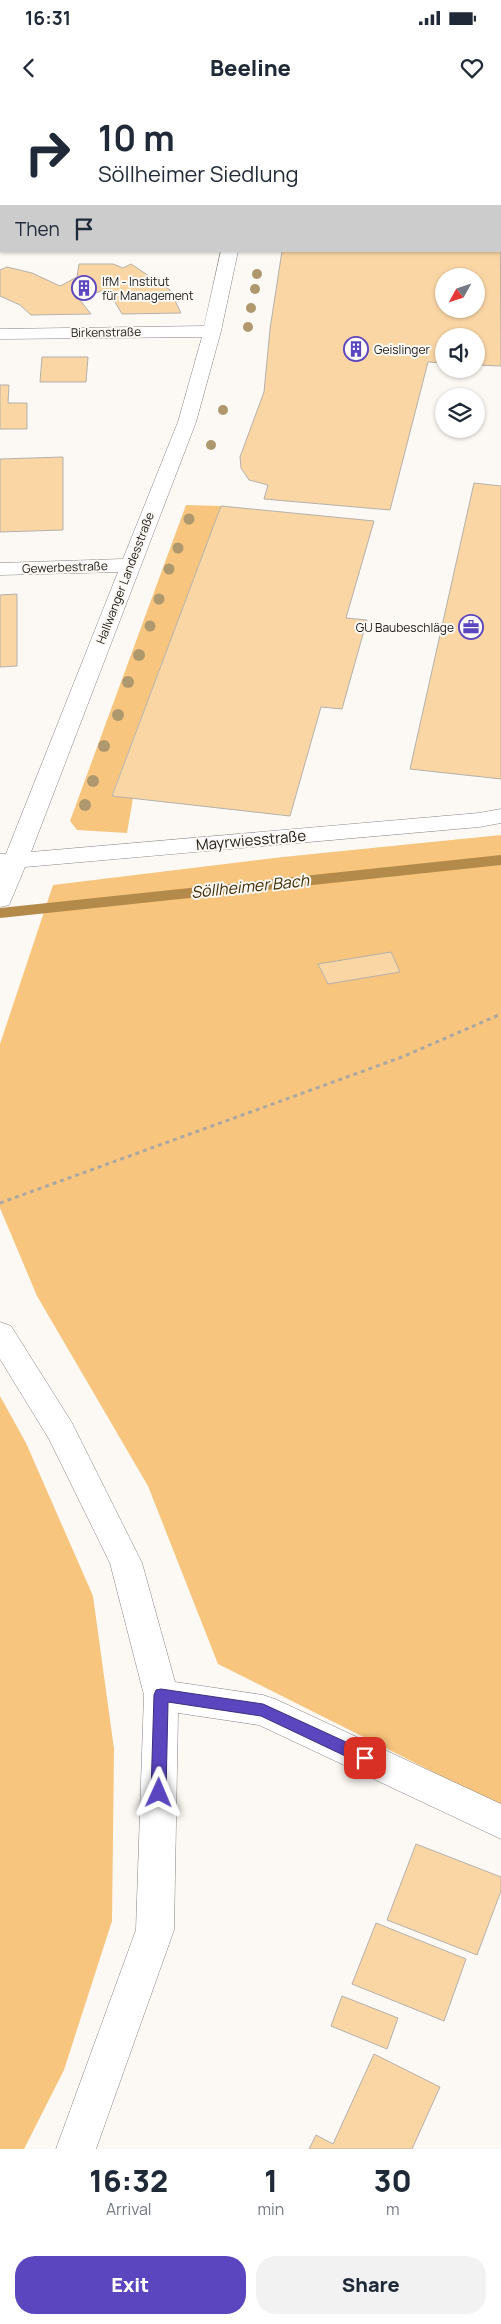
<!DOCTYPE html>
<meta charset="utf-8">
<style>
body{margin:0;font-family:Manrope,sans-serif;background:#f2f2f3;color:#1f2937;height:100vh;display:flex;flex-direction:column;font-size:19px;white-space:nowrap}
*{box-sizing:border-box;margin:0}
p{font-size:16px;color:#747a83}
.icon{flex:none;width:28px;height:28px;fill:none;stroke:currentColor;stroke-width:2;stroke-linecap:round;stroke-linejoin:round}
.map{position:relative;height:2049px;overflow:hidden}
.panel{display:flex;flex-direction:column;background:#fff;flex:1}
.panel>*{flex:none}
.top-card{position:absolute;left:0px;top:0px;width:501px;height:152px;box-shadow:0 1px 4px #0004;background:#fff;color:#1f2937;overflow:hidden}
.needle{width:32px;rotate:230deg}
.fabs{position:absolute;left:435px;top:168px;display:grid;gap:10px}
.fabs a{display:grid;place-items:center;width:50px;height:50px;border-radius:50%;background:#fff;box-shadow:0 1px 4px #0004;font-size:25px}
.pin{position:absolute;display:grid;place-items:center;width:42px;height:42px;color:#fff;margin:-21px;border-radius:10px;box-shadow:0 2px 8px #0006}
.me{position:absolute;width:55px;margin:-28px;rotate:1deg;stroke-linejoin:round;filter:drop-shadow(0 0 4px #0008)}
.turn{display:flex;align-items:center;gap:18px;height:105px;padding:0 15px;font-size:22px}
.turn .icon{width:65px;height:65px;stroke-width:2.5}
.turn b{display:block;font-size:35px;line-height:42px}
.then{display:flex;align-items:center;height:48px;padding:0 15px;background:#0003;gap:10px;font-size:19px}
.eta{display:flex;justify-content:space-evenly;align-items:center;height:85px;text-align:center}
.eta b{font-size:30px;font-weight:800;line-height:35px}
.action{display:flex;gap:10px;margin-top:auto;padding:10px 15px}
.action a{flex:1;height:58px;border-radius:20px;background:#5b46bf;color:#fff;font-size:20px;font-weight:800;line-height:58px;text-align:center}
.action a+a{background:#f2f2f3;color:#1f2937}
.status{display:flex;justify-content:space-between;align-items:center;height:35px;padding:0 25px;background:#fff;direction:ltr}
.status svg{height:14px;fill:currentColor}
header{display:flex;justify-content:space-between;align-items:center;height:65px;padding:0 15px;background:#fff;font-size:22px;font-weight:800}
.map>svg:first-child{display:block}
.green{fill:#f7c57d}
.lines{fill:none;stroke-linecap:round;stroke-linejoin:round}
.stream{fill:#b38a4a;fill-rule:evenodd}
.building{fill:#fbd6a5;stroke:#b4b1ac;fill-rule:evenodd}
.minor-casing{stroke:#888581;stroke-width:1}
.path{stroke:#aaa8a4;stroke-width:3;stroke-dasharray:4 4;stroke-linecap:butt}
.minor{fill:#fff;fill-rule:evenodd}
.tree{fill:#af986e}
.route{fill:#5b46bf;stroke:#3b2e7c}
.labels{text-anchor:middle;dominant-baseline:central;stroke-width:4;stroke-linejoin:round;paint-order:stroke}
.far-poi-label{font-size:12px;fill:#1c1b19;stroke:#fcf9f4;text-anchor:start}
.far-street-label{font-size:12px;fill:#1c1b19;stroke:#fcf9f4}
.street-label{font-size:15px;fill:#1c1b19;stroke:#fcf9f4}
.water-label{font-size:16px;font-style:italic;fill:#442c04;stroke:#fcf9f4}
</style>
<div class="status"><b>16:31</b><svg viewBox="0 0 49 12"><path d="M0 12V9h3v3zM5 12V6h3v6zM10 12V3h3v9zM15 12V0h3v12zM26 1h20v11H26zM47 4h2v5h-2z"/></svg></div>
<header><svg class="icon" aria-label="back" viewBox="0 0 24 24"><path d="M15 5l-7 7 7 7"/></svg>Beeline<svg class="icon" aria-label="heart" viewBox="0 0 24 24"><path d="M12 20l-8-8c-3-5 5-10 8-4 3-6 11-1 8 4z"/></svg></header>
<div class="map">
<svg width="501" height="2049" viewBox="0 0 501 2049">
<rect width="100%" height="100%" fill="#fcf9f4"/>
<g class="green">
<polygon points="186,405 221,406 112,695 133,698 127,733 77,730 70,721"/>
<polygon points="501,735 501,1706 218,1564 148,1386 37,1196 0,1108 0,944 53,785 283,757"/>
<polygon points="0,1296 26,1343 93,1496 114,1649 112,1821 64,1970 24,2049 0,2049"/>
</g>
<g class="lines">
<polygon class="stream" points="501,755 501,765 0,818 0,808"/>
</g>
<g class="building">
<polygon points="0,0 159,0 159,1 1,1 0,11"/>
<rect x="159" y="0" width="59" height="1"/>
<path d="M500,86L501,266L476,265V236H444V263L428,262L390,410L264,399L268,385L249,380L241,368L240,357L264,292L270,229L282,151H500ZM444,176H476V209H444Z"/>
<polygon points="79,164 113,164 123,168 131,164 170,190 181,213 122,214 112,197 104,190 79,199 91,214 31,215 20,205 0,196 0,170 7,167 32,173 60,186 77,177"/>
<polygon points="42,257 88,257 86,282 40,282"/>
<polygon points="0,285 9,285 8,303 27,303 27,329 0,329"/>
<polygon points="63,357 63,430 0,432 0,359"/>
<polygon points="474,383 501,386 501,679 410,669"/>
<polygon points="221,406 374,421 346,518 367,520 342,609 321,607 290,716 112,696"/>
<polygon points="17,494 17,566 0,567 0,495"/>
<polygon points="391,852 400,872 328,884 318,864"/>
<polygon points="416,1744 501,1777 501,1791 477,1855 387,1820"/>
<polygon points="376,1823 466,1859 444,1921 352,1884"/>
<polygon points="342,1896 398,1918 387,1949 331,1926"/>
<polygon points="374,1954 440,1987 412,2049 309,2049 316,2035 333,2044"/>
</g>
<g class="lines">
<defs>
<g id="minor">
<polygon points="221,151 238,151 221,231 196,322 31,752 479,713 501,709 501,723 479,727 25,767 9,805 0,807 0,754 6,754 118,472 0,475 0,463 123,459 178,322 202,237 0,239 0,229 204,226"/>
<polygon points="0,1222 11,1226 72,1323 142,1463 175,1582 263,1595 275,1599 501,1704 501,1739 259,1625 178,1613 174,1830 96,2049 56,2049 136,1830 144,1595 110,1463 49,1339 0,1259"/>
</g>
</defs>
<use href="#minor" class="minor-casing"/>
<polyline class="path" points="0,1103 402,957 501,914"/>
<use href="#minor" class="minor"/>
</g>
<g class="tree">
<circle cx="257" cy="174" r="5"/>
<circle cx="255" cy="189" r="5"/>
<circle cx="251" cy="208" r="5"/>
<circle cx="248" cy="227" r="5"/>
<circle cx="223" cy="310" r="5"/>
<circle cx="211" cy="345" r="5"/>
<circle cx="189" cy="419" r="5.5"/>
<circle cx="178" cy="448" r="5.5"/>
<circle cx="169" cy="469" r="5.5"/>
<circle cx="159" cy="499" r="5.5"/>
<circle cx="150" cy="526" r="5.5"/>
<circle cx="139" cy="555" r="6"/>
<circle cx="128" cy="582" r="6"/>
<circle cx="118" cy="615" r="6"/>
<circle cx="104" cy="646" r="6"/>
<circle cx="93" cy="681" r="6"/>
<circle cx="85" cy="705" r="6"/>
</g>
<polygon class="route" points="161,1589 263,1604 370,1653 372,1658 370,1663 365,1665 360,1663 261,1616 168,1602 166,1693 164,1698 159,1700 153,1698 151,1693 154,1595 156,1590"/>
<defs>
<symbol id="building-ring" viewBox="-11 -11 22 22"><circle r="9.5" fill="#fcf9f4" stroke="#5b46bf" stroke-width="1.5"/><path d="M-4-6H4V6H1V3H-1V6H-4ZM-2.5-4.3h1.7v1.8h-1.7ZM.8-4.3h1.7v1.8H.8ZM-2.5-1h1.7V.8h-1.7ZM.8-1h1.7V.8H.8Z" fill="#5b46bf"/></symbol>
<symbol id="office-ring" viewBox="-11 -11 22 22"><circle r="9.5" fill="#fcf9f4" stroke="#5b46bf" stroke-width="1.5"/><path d="M-6-3h4V-5.5h4V-3h4V5H-6ZM-1-4.5V-3h2v-1.5ZM-6 0V1H6V0Z" fill="#5b46bf"/></symbol>
</defs>
<g fill-rule="evenodd">
<use href="#building-ring" x="70" y="174" width="28" height="28"/>
<use href="#building-ring" x="342" y="235" width="28" height="28"/>
<use href="#office-ring" x="457" y="513" width="28" height="28"/>
</g>
<g class="labels">
<g class="far-poi-label">
<text x="102" y="181">IfM - Institut<tspan x="102" dy="14">für Management</tspan></text>
<text x="374" y="249">Geislinger</text>
<text x="454" y="527" text-anchor="end">GU Baubeschläge</text>
</g>
<g class="far-street-label">
<text transform="translate(106 232) rotate(-1)">Birkenstraße</text>
<text transform="translate(65 467) rotate(-2)">Gewerbestraße</text>
<text transform="translate(125 478) rotate(-69)">Hallwanger Landesstraße</text>
</g>
<g class="street-label">
<text transform="translate(251 740) rotate(-5)">Mayrwiesstraße</text>
</g>
<g class="water-label">
<text transform="translate(250 786) rotate(-6)">Söllheimer Bach</text>
</g>
</g>
</svg>
<div class="fabs">
<a><svg class="needle" viewBox="-14 -14 28 28"><path d="M0-13l5 13h-10z" fill="#e53935"/><path d="M0 13l5-13h-10z" fill="#747a83"/></svg></a>
<a><svg class="icon" aria-label="sound" viewBox="0 0 24 24"><path d="M4 9h4l5-4v14l-5-4H4zM17 9q2 3 0 6"/></svg></a>
<a><svg class="icon" aria-label="layers" viewBox="0 0 24 24"><path d="M12 4l9 5-9 5-9-5zM3 14l9 5 9-5"/></svg></a>
</div>
<div class="pin" style="left:365px;top:1658px;background:#d93025"><svg class="icon" aria-label="arrive" viewBox="0 0 24 24"><path d="M6 21V4h12l-3 4 3 4H6"/></svg></div>
<svg class="me" style="left:159px;top:1693px" viewBox="-20 -20 40 40"><path d="M0-17L14 15 0 8-14 15z" fill="#5b46bf" stroke="#fff" stroke-width="4"/></svg>
<div class="top-card">
<div class="turn"><svg class="icon" aria-label="right" viewBox="0 0 24 24"><path d="M7 20v-9h11M14 6l5 5-5 5"/></svg><div><b>10 m</b>Söllheimer Siedlung</div></div>
<div class="then">Then<svg class="icon" aria-label="arrive" viewBox="0 0 24 24"><path d="M6 21V4h12l-3 4 3 4H6"/></svg></div>
</div>
</div>
<section class="panel">
<div class="eta">
<div><b>16:32</b><p>Arrival</p></div>
<div><b>1</b><p>min</p></div>
<div><b>30</b><p>m</p></div>
</div>
<div class="action"><a>Exit</a><a>Share</a></div>
</section>
